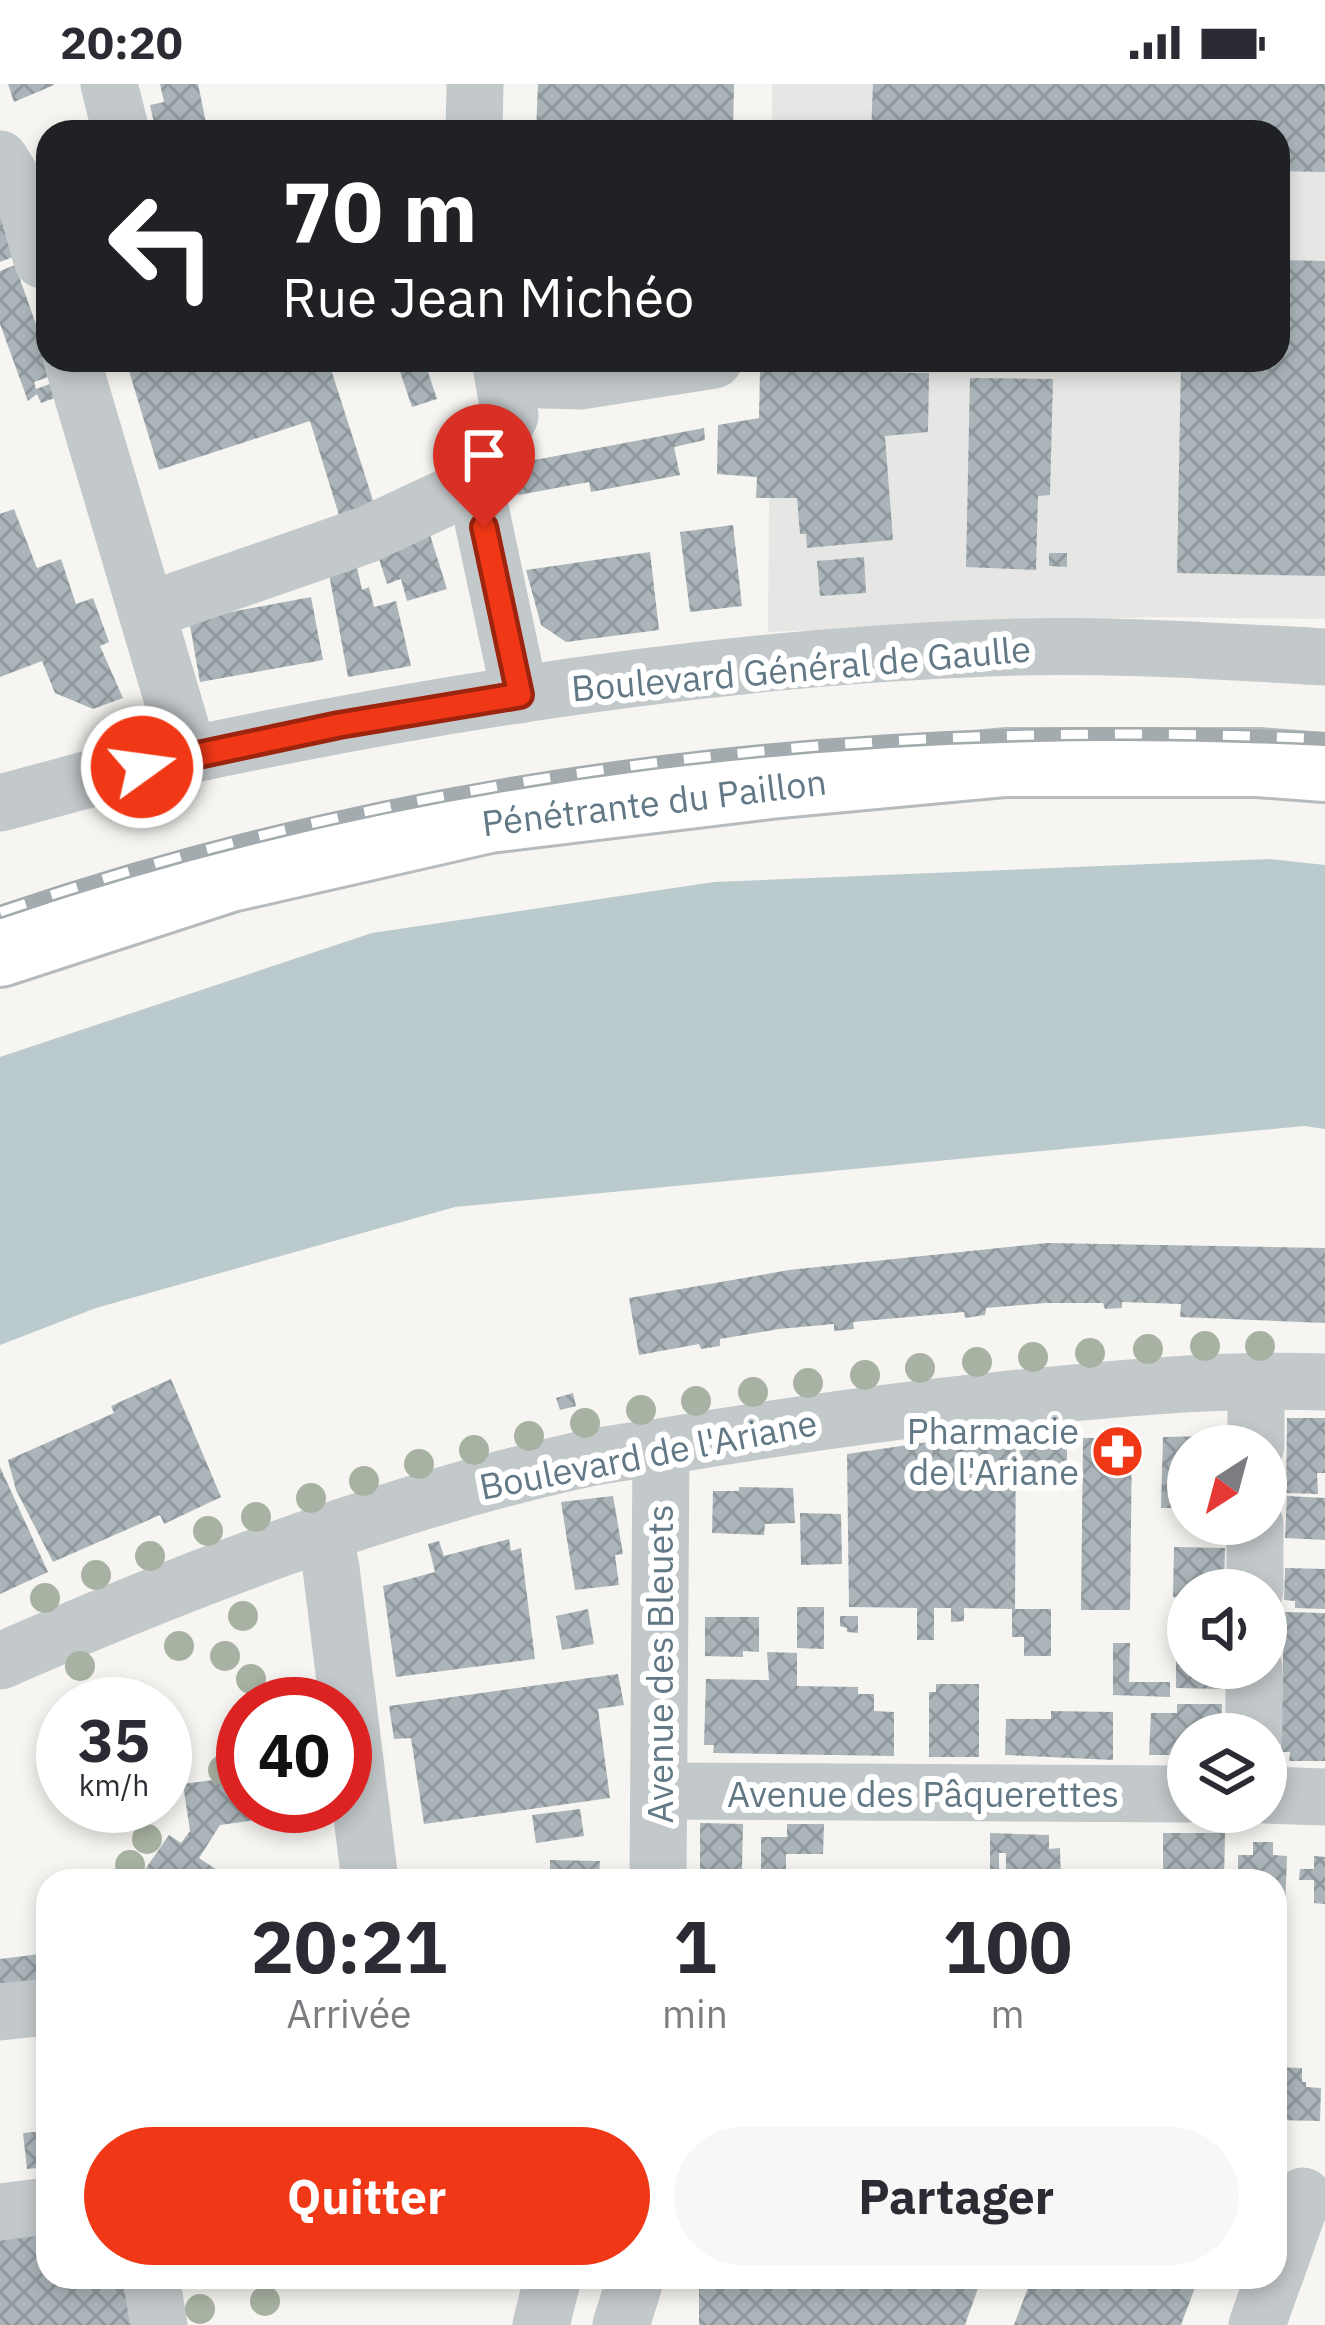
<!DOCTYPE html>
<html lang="fr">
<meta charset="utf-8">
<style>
body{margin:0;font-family:"IBM Plex Sans",sans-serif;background:#f7f7f7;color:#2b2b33;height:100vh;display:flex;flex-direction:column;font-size:45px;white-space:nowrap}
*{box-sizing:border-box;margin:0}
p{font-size:39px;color:#7c7c81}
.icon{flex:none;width:66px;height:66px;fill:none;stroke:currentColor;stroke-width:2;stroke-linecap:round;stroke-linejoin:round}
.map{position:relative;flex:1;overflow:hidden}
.drawer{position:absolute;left:36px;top:1785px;width:1251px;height:420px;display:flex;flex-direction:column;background:#fff;border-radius:36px;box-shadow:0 6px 18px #0003}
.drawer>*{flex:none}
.hud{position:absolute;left:36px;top:36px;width:1254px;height:252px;border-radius:36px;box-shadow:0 6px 18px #0003;background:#202124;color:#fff;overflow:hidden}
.needle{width:78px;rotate:216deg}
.controls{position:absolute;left:1167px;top:1341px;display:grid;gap:24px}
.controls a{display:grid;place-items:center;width:120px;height:120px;border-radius:50%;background:#fff;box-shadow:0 6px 18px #0003;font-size:60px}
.speed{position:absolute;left:36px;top:1593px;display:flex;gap:24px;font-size:60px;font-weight:700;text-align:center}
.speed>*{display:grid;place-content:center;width:156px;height:156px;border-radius:50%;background:#fff;box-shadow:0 6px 18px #0003;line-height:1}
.speed small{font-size:30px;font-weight:400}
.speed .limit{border:18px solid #d22;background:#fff;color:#111}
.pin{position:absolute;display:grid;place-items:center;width:102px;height:102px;color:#fff;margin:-123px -51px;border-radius:50% 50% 50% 0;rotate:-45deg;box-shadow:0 0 12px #0007}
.pin .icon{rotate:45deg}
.me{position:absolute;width:132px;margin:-66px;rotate:76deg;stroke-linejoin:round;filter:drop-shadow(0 0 9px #0008)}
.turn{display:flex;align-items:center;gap:42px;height:252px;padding:0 48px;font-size:54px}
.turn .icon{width:156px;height:156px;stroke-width:2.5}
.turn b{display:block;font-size:84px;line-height:102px}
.eta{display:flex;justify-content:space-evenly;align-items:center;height:204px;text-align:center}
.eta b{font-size:72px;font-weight:800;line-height:84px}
.primary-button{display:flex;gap:24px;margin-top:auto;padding:24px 48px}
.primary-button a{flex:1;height:138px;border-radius:72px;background:#f13816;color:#fff;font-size:48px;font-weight:800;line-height:138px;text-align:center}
.primary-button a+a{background:#f7f7f7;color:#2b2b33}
.status{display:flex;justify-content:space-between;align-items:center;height:84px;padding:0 60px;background:#fff;direction:ltr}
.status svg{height:33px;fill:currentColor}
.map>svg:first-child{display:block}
.built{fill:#e6e7e5}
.water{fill:#bbcacd}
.building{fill:url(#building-cross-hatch)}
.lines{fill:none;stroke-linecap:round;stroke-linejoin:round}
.major-casing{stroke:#b6bbbe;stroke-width:72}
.minor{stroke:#c3c8ca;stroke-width:57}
.major{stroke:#fff;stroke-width:66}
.rail-casing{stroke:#a3abaf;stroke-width:14}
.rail{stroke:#fff;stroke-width:9;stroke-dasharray:27;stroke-linecap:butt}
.tree{fill:#a8b2a2}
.route-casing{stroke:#9d240e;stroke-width:30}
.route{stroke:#f13816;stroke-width:21}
.labels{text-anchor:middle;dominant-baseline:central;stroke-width:12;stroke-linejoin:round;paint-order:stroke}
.street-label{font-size:36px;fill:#627885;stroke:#fff}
.poi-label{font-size:36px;fill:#627885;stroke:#fff;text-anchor:end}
</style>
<div class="status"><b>20:20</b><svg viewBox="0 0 49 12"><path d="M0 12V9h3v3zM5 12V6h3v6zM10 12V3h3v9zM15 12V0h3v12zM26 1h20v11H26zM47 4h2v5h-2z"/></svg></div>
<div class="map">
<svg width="1325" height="2241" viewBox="0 0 1325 2241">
<defs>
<pattern id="building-cross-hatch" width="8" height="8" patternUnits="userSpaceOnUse" patternTransform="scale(3)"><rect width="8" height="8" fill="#abb5b9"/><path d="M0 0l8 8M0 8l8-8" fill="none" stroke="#8f989c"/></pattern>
</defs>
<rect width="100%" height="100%" fill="#f6f5f1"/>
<polygon class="built" points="772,0 1325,0 1325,535 1153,533 768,548 770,276 1278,276 1278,48 772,48"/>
<polygon class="water" points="1270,775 1325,781 1325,1045 1304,1042 455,1123 96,1224 0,1261 0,973 372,849 714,798"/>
<g class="building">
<polygon points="8,0 54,0 54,1 14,18"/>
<polygon points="160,0 198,0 208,48 156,48 150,21 164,18"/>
<polygon points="538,0 734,0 733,48 536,48"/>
<polygon points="873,0 1325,0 1325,88 1278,87 1278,48 871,48"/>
<polygon points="5,131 18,171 0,178 0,133"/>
<polygon points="1278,176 1325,177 1325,492 1177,489 1181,276 1278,276"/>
<polygon points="15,181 54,291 34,298 36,305 58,297 63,311 41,319 37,310 28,317 0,240 0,187"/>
<polygon points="163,276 328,276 377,429 343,444 310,337 159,386 129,287"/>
<polygon points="396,276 424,276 437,315 412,323"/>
<polygon points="760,286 929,289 928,348 885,352 893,456 807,464 806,450 800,450 797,414 756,414 757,393 717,390 718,341 759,334"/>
<polygon points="970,294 1053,295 1050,411 1038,412 1036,486 966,483"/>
<polygon points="704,344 705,356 674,363 680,391 591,408 589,398 518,411 524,378"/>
<polygon points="14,425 37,484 61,475 76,520 93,514 109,558 100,562 123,614 93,625 55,609 42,577 0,593 0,430"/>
<polygon points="426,438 447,505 407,517 401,495 387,500 373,456"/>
<polygon points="733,441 742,522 690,528 680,448"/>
<polygon points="650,468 659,546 566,558 541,541 526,486"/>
<polygon points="1049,469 1067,469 1067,483 1049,482"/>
<polygon points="864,473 866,509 820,512 817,477"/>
<polygon points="327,479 357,483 362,506 369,503 374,523 396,517 411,582 348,593"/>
<polygon points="311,513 323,576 200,598 189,536"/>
<polygon points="1047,1159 1325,1164 1325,1239 1180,1233 1181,1220 1122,1218 1122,1224 1105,1225 1103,1219 1045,1219 986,1224 985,1231 965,1234 964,1228 853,1238 854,1245 834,1247 834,1240 779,1245 720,1255 720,1262 701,1265 699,1260 639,1271 629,1214 789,1186"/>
<polygon points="171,1295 221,1413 164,1440 160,1431 53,1478 16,1406 8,1376 114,1329 111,1322"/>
<polygon points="573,1309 576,1322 560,1326 556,1314"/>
<polygon points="1287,1334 1325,1334 1325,1389 1317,1389 1318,1410 1286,1409"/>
<polygon points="1067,1344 1067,1389 1045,1389 1045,1402 1021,1402 1019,1345"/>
<polygon points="1016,1345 1015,1525 1051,1525 1051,1572 1024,1572 1024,1553 1012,1553 1012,1525 964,1524 964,1537 951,1538 951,1524 934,1524 934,1556 917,1556 917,1524 849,1523 847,1370"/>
<polygon points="1213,1352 1234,1362 1188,1362 1188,1424 1161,1424 1163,1353"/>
<polygon points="1083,1354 1132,1354 1130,1526 1081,1526"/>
<polygon points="0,1383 48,1488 0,1510"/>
<polygon points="739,1403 793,1404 795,1439 765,1440 764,1451 712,1449 713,1407 739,1407"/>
<polygon points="613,1412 623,1470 615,1471 619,1501 575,1506 561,1418"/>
<polygon points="1287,1412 1325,1414 1325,1456 1285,1454"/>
<polygon points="800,1429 841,1430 842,1480 801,1481"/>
<polygon points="509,1455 511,1467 521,1464 535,1575 396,1593 383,1502 435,1488 428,1460 439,1457 444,1472"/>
<polygon points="1174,1463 1225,1464 1224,1506 1188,1506 1188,1513 1173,1513"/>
<polygon points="1285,1484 1325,1485 1325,1525 1295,1524 1295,1517 1284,1516"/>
<polygon points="797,1523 824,1523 824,1565 797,1564"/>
<polygon points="588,1525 594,1560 562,1566 556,1532"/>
<polygon points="1284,1528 1325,1529 1325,1677 1289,1677 1290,1668 1281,1668"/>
<polygon points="840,1532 858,1532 858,1549 847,1548 847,1544 840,1542"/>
<polygon points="705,1533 759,1533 759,1568 743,1567 743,1573 705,1572"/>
<polygon points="1176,1546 1188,1546 1188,1584 1222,1584 1222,1605 1176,1604"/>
<polygon points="1113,1559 1130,1559 1129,1598 1170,1598 1170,1613 1113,1611"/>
<polygon points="767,1568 797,1569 797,1602 858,1603 858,1610 874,1610 874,1627 894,1628 894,1672 713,1669 714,1661 704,1661 706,1595 769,1596"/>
<polygon points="618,1590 624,1621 598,1625 610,1714 424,1740 411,1654 394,1655 389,1622"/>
<polygon points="936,1600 979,1600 979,1673 929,1673 929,1608 936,1608"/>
<polygon points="1177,1620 1222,1620 1221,1650 1188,1650 1188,1671 1149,1671 1151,1629 1177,1629"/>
<polygon points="1051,1627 1113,1628 1113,1676 1005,1671 1006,1635 1051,1635"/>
<polygon points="243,1692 243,1722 291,1722 292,1731 220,1741 199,1774 234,1797 137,1797 169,1751 181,1759 190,1747 183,1700"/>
<polygon points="580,1725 584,1752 536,1759 532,1731"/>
<polygon points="700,1739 743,1740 742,1785 747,1785 747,1797 700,1797"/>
<polygon points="787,1740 824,1740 823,1770 786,1770 786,1785 761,1785 761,1753 787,1753"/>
<polygon points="990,1749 1049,1751 1049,1765 1060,1764 1061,1797 1006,1797 1006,1769 999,1769 999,1794 990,1795"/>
<polygon points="1163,1749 1225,1749 1224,1797 1163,1797"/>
<polygon points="1253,1758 1273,1758 1273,1771 1287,1772 1285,1824 1275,1824 1275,1797 1238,1797 1238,1771 1253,1771"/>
<polygon points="1314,1772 1325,1773 1325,1820 1314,1819 1314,1796 1299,1796 1300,1785 1314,1785"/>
<polygon points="550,1776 600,1777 599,1797 550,1797"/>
<polygon points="48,1869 48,1898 0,1905 0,1875"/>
<polygon points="1275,1983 1302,1984 1302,1998 1306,1998 1306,2003 1321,2004 1320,2037 1275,2036"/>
<polygon points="45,2047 48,2083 27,2085 23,2049"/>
<polygon points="48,2146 48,2193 126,2193 132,2241 0,2241 0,2151"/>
<polygon points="232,2193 289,2193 290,2196 244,2202"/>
<polygon points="699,2193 982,2193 965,2241 699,2241"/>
<polygon points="1032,2193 1199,2193 1181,2241 1014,2241"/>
</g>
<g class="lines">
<defs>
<polyline id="major" points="0,869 230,794 489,735 770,701 1006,679 1258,679 1325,684"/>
</defs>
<use href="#major" class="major-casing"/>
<g class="minor">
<polyline points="109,0 121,48"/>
<polyline points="474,48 475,0"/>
<polyline points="0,75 25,115 42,176"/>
<polyline points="72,276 189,671"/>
<polyline points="500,276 510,332 475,400 520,611"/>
<polyline points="506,295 580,297 714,276"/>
<polyline points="147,527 366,451 475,400"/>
<path d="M0,719C65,702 129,683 194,670C455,615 722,574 988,564C1100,559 1213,567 1325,573"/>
<polyline points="1256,1362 1256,1296"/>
<polyline points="324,1450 331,1484 370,1797"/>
<polyline points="1255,1506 1255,1440"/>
<path d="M0,1577C186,1496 377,1422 575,1377C605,1370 635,1367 665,1362C767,1345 868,1330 971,1319C1089,1307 1207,1294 1325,1298"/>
<polyline points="1254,1650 1254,1584"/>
<polyline points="659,1707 1188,1710"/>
<polyline points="1266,1711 1325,1713"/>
<polyline points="658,1797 661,1363"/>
<polyline points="0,1928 48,1923"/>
<polyline points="0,2128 48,2122"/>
<polyline points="1275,2191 1303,2112"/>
<polyline points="151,2193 159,2241"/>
<polyline points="541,2241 553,2193"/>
<polyline points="621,2241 636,2193"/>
<polyline points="1257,2241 1274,2193"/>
</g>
<use href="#major" class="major"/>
<defs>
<path id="rail" d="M0,828C426,683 877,633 1325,655"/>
</defs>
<use href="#rail" class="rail-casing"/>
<use href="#rail" class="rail"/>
</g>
<g class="tree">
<circle cx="1205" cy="1262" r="15"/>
<circle cx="1260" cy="1262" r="15"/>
<circle cx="1148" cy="1265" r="15"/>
<circle cx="1090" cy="1269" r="15"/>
<circle cx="1033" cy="1273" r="15"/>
<circle cx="977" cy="1278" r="15"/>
<circle cx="920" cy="1284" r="15"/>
<circle cx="865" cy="1291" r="15"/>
<circle cx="808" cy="1299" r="15"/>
<circle cx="753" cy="1308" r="15"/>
<circle cx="696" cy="1317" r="15"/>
<circle cx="641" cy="1326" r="15"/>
<circle cx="585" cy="1339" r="15"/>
<circle cx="529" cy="1352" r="15"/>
<circle cx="474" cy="1366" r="15"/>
<circle cx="419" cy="1380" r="15"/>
<circle cx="364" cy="1397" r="15"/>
<circle cx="311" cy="1414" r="15"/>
<circle cx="256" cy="1433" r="15"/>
<circle cx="208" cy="1447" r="15"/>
<circle cx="150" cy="1472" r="15"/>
<circle cx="96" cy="1491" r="15"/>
<circle cx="45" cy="1514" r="15"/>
<circle cx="243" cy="1532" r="15"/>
<circle cx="179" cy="1562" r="15"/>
<circle cx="225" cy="1572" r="15"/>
<circle cx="80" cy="1582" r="15"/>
<circle cx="251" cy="1595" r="15"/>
<circle cx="223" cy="1686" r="15"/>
<circle cx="147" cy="1755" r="15"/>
<circle cx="130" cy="1781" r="15"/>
<circle cx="265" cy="2217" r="15"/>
<circle cx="200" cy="2225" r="15"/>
</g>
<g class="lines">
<defs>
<polyline id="route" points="142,683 339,641 520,611 484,443"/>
</defs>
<use href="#route" class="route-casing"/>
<use href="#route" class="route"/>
</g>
<defs>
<symbol id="pharmacy-disc" viewBox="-11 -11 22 22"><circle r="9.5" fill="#f13816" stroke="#fff"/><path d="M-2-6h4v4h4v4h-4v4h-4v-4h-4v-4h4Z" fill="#fff"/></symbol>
</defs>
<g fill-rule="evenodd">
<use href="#pharmacy-disc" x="1088" y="1338" width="59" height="59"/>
</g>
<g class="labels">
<g class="street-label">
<text transform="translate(801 584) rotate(-5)">Boulevard Général de Gaulle</text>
<text transform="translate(654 718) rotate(-7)">Pénétrante du Paillon</text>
<text transform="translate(648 1370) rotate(-11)">Boulevard de l'Ariane</text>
<text transform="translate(659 1580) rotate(-90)">Avenue des Bleuets</text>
<text x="923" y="1709">Avenue des Pâquerettes</text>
</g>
<g class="poi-label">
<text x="1079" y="1346">Pharmacie<tspan x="1079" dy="41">de l'Ariane</tspan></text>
</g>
</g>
</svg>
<div class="controls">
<a><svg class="needle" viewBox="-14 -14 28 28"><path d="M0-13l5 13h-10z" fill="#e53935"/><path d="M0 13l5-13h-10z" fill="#7c7c81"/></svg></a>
<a><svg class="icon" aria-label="sound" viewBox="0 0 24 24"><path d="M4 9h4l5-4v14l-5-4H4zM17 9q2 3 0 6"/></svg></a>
<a><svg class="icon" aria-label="layers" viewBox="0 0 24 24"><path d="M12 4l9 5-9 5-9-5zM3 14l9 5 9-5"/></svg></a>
</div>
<div class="speed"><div>35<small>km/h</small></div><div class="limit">40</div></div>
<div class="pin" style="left:484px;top:443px;background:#d93025"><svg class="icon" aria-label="arrive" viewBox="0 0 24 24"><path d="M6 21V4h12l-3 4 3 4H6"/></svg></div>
<svg class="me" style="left:142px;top:683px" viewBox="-20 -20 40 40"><circle r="17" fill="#f13816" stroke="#fff" stroke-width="3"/><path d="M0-11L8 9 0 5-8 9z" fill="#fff"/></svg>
<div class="hud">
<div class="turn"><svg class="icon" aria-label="left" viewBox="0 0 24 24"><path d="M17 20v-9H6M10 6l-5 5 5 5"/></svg><div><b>70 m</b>Rue Jean Michéo</div></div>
</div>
<section class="drawer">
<div class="eta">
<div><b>20:21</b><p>Arrivée</p></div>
<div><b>1</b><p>min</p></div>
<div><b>100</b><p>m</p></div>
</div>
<div class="primary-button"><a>Quitter</a><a>Partager</a></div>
</section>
</div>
